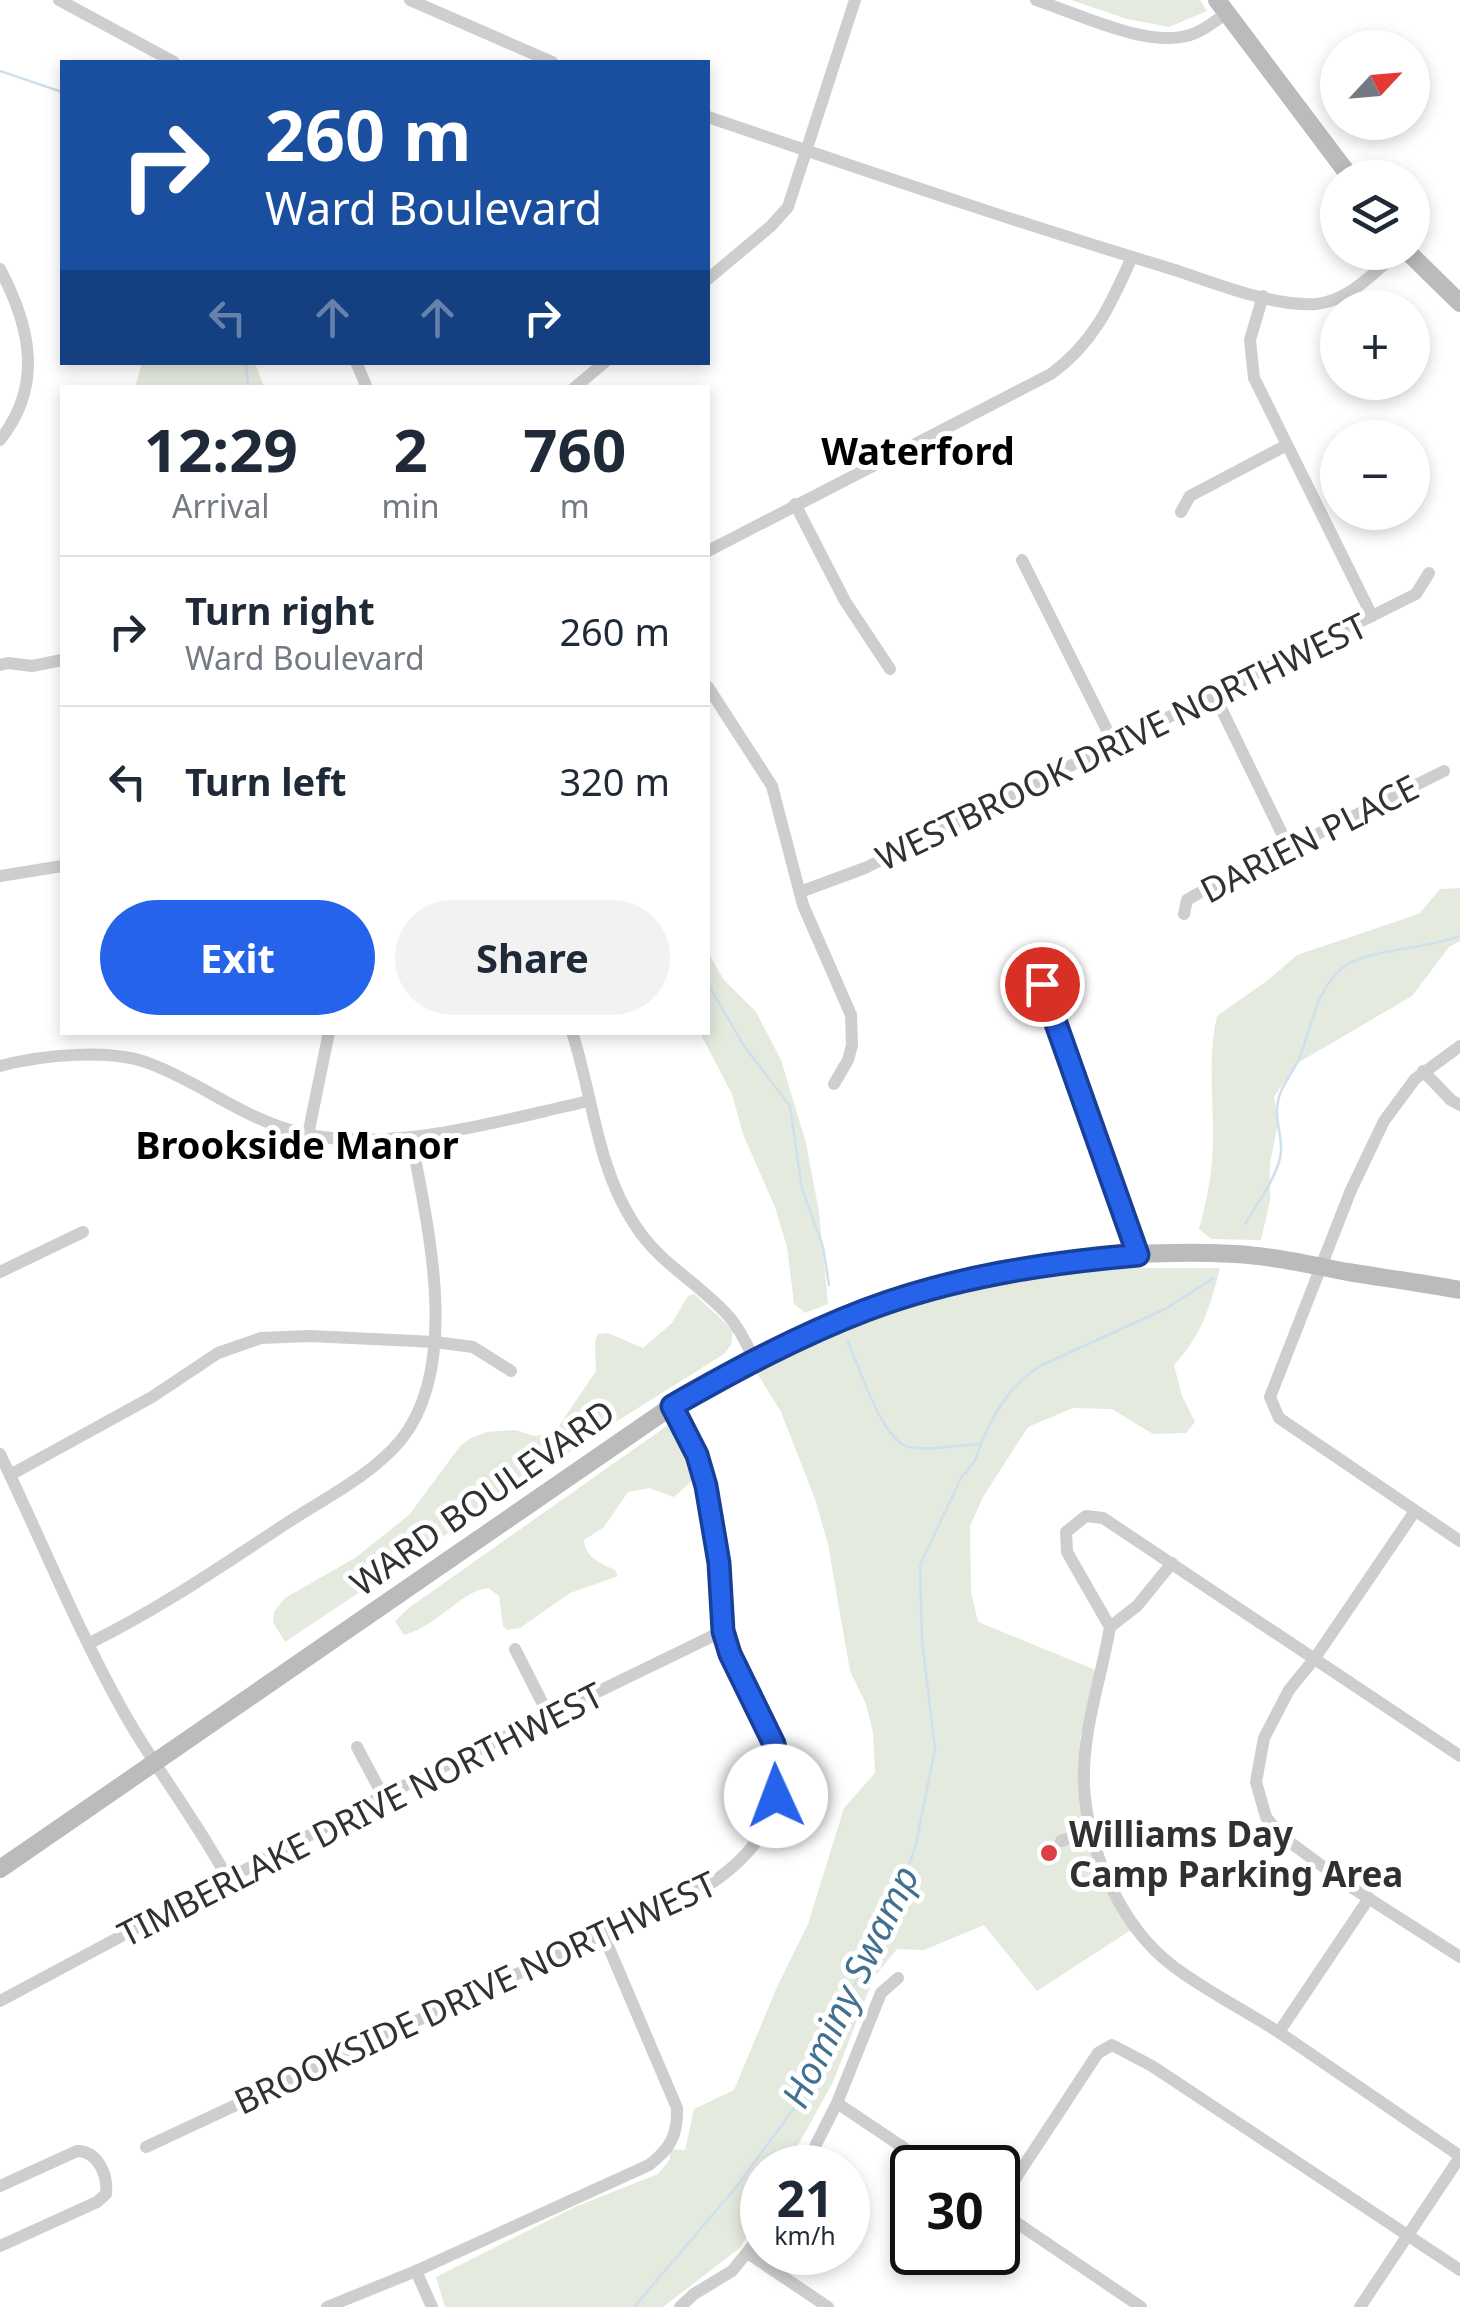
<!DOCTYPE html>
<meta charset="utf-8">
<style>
body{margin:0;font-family:"Noto Sans",sans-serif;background:#f2f2f3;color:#1f2937;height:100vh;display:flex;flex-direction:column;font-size:38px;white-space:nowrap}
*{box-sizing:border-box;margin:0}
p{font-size:32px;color:#747a83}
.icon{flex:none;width:55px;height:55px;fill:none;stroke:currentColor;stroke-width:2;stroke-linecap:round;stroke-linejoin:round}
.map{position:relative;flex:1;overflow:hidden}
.panel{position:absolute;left:60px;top:385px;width:650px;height:650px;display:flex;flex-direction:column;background:#fff;border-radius:0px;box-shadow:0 5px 15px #0003}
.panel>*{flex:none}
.banner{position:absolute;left:60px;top:60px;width:650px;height:305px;border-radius:0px;box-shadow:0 5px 15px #0003;background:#1a4fa0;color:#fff;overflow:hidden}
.needle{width:65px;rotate:64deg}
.fabs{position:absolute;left:1320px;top:30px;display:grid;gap:20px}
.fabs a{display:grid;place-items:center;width:110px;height:110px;border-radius:50%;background:#fff;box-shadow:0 5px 15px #0003;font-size:50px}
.speed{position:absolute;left:740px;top:2145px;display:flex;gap:20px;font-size:50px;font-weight:700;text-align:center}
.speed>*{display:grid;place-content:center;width:130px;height:130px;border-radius:50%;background:#fff;box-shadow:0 5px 15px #0003;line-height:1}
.speed small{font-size:25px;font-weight:400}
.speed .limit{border:5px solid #111;border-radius:15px;background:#fff;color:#111}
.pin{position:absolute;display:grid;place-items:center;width:85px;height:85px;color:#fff;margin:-42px;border:5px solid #fff;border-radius:50%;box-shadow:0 2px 10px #0007}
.me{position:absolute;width:110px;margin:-55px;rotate:358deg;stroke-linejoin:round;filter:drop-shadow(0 0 8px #0008)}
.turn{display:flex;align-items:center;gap:35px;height:210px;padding:0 40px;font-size:45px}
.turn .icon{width:130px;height:130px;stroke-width:2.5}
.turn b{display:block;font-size:70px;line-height:85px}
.lanes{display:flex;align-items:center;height:95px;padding:0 40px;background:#0003;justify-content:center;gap:50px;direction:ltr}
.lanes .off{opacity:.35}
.eta{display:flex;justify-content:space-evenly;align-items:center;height:170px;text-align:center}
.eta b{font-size:60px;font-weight:700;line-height:70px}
.button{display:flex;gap:20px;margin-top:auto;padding:20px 40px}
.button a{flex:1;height:115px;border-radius:60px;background:#2563eb;color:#fff;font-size:40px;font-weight:700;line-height:115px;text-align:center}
.button a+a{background:#f2f2f3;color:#1f2937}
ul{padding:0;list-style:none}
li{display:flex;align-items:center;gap:30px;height:150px;padding:0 40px;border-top:2px solid #e0e1e3}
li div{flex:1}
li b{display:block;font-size:38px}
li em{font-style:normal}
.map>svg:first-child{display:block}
.green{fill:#e4eade}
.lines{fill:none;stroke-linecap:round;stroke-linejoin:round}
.stream{stroke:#cee0ec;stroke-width:2.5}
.street{stroke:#cecece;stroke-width:12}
.secondary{stroke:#bbb;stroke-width:18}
.route-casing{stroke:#184099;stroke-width:25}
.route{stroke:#2563eb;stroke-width:18}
.poi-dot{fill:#de3e46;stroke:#fff;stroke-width:4}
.labels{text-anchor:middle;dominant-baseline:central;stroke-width:10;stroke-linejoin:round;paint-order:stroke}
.street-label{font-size:35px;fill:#313131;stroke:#fff}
.poi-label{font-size:35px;font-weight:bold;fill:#313131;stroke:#fff;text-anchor:start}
.neighbourhood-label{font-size:38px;font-weight:bold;fill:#000;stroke:#fff}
.water-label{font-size:38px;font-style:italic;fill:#427091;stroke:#fff}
</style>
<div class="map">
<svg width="1460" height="2307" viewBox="0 0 1460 2307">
<rect width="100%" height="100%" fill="#fff"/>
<g class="green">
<polygon points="1071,0 1200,0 1207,11 1169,27 1127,19"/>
<polygon points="142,363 255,363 264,387 135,387"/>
<path d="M1460,888V941L1449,947L1412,996L1296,1064L1274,1097L1278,1124L1270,1163V1201L1261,1240L1211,1239L1199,1229C1208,1198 1213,1167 1213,1135C1213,1094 1208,1055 1217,1016L1268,980L1297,955L1404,919L1420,913L1440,889Z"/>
<polygon points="708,952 723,979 756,1012 781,1060 806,1143 819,1212 828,1304 805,1313 794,1304 787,1247 775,1207 743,1134 732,1094 700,1033 708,1032"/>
<path d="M1119,1268H1220C1210,1307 1202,1335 1174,1365L1182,1396L1195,1422L1186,1433L1153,1434L1112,1409L1073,1408L1028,1427L983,1497L970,1526L971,1592L978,1622L1098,1671L1080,1738L1082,1806L1134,1928L1037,1991L984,1925L924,1950L897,1949L874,1977L833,2082L786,2167L762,2168V2207L741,2247L663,2307H445L436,2277L575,2207L658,2174L670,2159L669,2149L685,2150L694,2109L734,2090L777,1987L808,1924L844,1808L875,1773L873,1732L866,1704L850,1671L828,1544L815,1499L781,1412L755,1370C787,1355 820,1336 854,1324C938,1294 1029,1274 1119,1268Z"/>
<polygon points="694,1294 733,1330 731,1345 724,1354 595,1435 285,1642 273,1622 274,1612 285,1598 355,1558 409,1515 461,1445 471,1438 487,1432 515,1430 534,1436 554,1433 596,1371 595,1341 598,1334 608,1333 643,1348 672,1323 688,1296"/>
<path d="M671,1423C684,1438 690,1461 693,1480L674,1497L649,1488L628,1492L604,1527L584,1540C585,1558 601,1563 615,1570L618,1576L570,1593L520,1628L507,1630L503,1626L499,1596L488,1588C461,1591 438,1626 404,1635L395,1621L410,1607Z"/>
</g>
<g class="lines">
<g class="stream">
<polyline points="0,71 62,92"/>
<polyline points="245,362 249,388"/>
<polyline points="708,984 744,1046 790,1106 802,1189 823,1247 829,1285"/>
<path d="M1245,1224C1257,1204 1272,1184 1279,1162C1285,1144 1276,1127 1277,1108C1278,1089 1291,1076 1299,1059C1311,1029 1317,983 1348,964C1370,950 1430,948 1460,936"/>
<path d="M848,1342C859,1366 882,1441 909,1447C931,1451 958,1445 980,1444"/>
<path d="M634,2307L737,2186L800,2100L867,1958L891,1915L915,1848L935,1749L922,1640L920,1565L962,1476C979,1461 976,1453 985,1434C998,1406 1014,1383 1040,1366L1165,1309L1214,1278"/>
</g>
<g class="street">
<polyline points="59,0 174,62"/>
<polyline points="410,0 552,62"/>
<path d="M1036,0C1076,13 1145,47 1186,36C1201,33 1215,21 1227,13"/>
<path d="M708,117C858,168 1009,220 1162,266C1206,279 1269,307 1316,304C1348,301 1374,273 1398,252"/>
<path d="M0,269C30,326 44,385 0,440"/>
<polyline points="708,279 771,226 788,207 855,0"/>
<polyline points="1263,296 1250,340 1254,378 1372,616"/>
<polyline points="356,362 367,388"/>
<polyline points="574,388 605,362"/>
<polyline points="795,504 845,601 890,669"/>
<polyline points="1181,512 1190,496 1285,446"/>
<path d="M708,551L1051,374C1094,343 1111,304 1132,257"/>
<polyline points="1022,560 1115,746"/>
<polyline points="0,665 8,663 32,666 62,660"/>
<polyline points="708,687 772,786 803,905 851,1015 852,1045 848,1060 834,1084"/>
<polyline points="1215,696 1288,846"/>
<polyline points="0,876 62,866"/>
<polyline points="800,892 865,868 1416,594 1429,573"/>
<polyline points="1184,914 1187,900 1197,894 1444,771"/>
<polyline points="1042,984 1137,1255"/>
<path d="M572,1032C593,1096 596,1164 633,1222C660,1266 700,1282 731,1319C741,1331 747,1345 754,1359"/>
<polyline points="1460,1046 1415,1079 1384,1121 1351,1190 1270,1397 1279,1418 1460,1541"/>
<path d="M0,1066C42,1055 110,1048 151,1064C208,1086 246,1122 310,1135C399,1152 502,1120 589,1101"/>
<polyline points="1423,1071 1451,1100 1460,1105"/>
<polyline points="308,1135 329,1032"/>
<polyline points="0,1272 83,1232"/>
<path d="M0,1454C41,1539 77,1629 123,1711C156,1770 198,1822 229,1881"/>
<polyline points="10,1475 152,1397 218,1353 261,1338 310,1336 435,1342 473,1347 511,1371"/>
<polyline points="1415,1511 1315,1658 1289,1690 1264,1738 1256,1782 1266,1817 1280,1835 1351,1887 1460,1957"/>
<polyline points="1110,1627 1137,1606 1172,1563"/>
<path d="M90,1643C159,1609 220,1567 284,1525C323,1499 371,1476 401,1440C462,1364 427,1223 411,1137"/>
<polyline points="515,1649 548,1714"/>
<polyline points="357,1747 383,1796"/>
<path d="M1460,1756L1103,1518L1086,1516L1066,1532L1067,1552L1110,1627C1101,1680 1082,1730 1084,1785C1087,1849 1121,1927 1173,1966C1207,1992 1247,2011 1283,2035C1342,2075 1401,2116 1460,2156"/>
<polyline points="1061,1841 1092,1830"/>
<polyline points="0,2001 383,1796 723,1631"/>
<polyline points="1279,2032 1369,1898"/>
<polyline points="837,2103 934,2168"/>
<path d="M146,2147L710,1884C769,1845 798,1788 764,1720C750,1691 727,1661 723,1629C719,1606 721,1582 718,1559C712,1504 699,1455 672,1406"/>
<polyline points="804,2168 837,2103 881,1993 898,1978"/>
<path d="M0,2186L77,2151C98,2151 108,2175 106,2194L97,2202L0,2246"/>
<polyline points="998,2205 1098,2053 1112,2045 1152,2066 1460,2270"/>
<polyline points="998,2210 1141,2307"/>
<polyline points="749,2254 828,2307"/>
<polyline points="416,2271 432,2307"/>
<path d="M327,2307L416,2271L649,2165C670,2149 678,2135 677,2108L603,1934"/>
<polyline points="680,2307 694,2294 732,2271 762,2234"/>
<polyline points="1360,2307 1460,2157"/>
</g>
<g class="secondary">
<polyline points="1217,0 1351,178"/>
<polyline points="1408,252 1460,303"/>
<path d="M0,1869L672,1406C734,1370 796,1338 862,1311C977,1265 1112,1248 1235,1254C1273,1256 1311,1265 1348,1272C1385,1278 1423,1283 1460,1290"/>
</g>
</g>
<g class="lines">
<defs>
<path id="route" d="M776,1796L777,1757L774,1744L730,1654L723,1631L719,1563L706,1486L697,1455L672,1406C735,1370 798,1336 866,1310C953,1277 1045,1263 1138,1255L1042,984"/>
</defs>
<use href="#route" class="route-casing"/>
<use href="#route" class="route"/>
</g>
<circle class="poi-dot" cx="1049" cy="1853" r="10"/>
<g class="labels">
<g class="street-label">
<text transform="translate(1121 741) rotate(-26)">WESTBROOK DRIVE NORTHWEST</text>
<text transform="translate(1309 838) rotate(-27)">DARIEN PLACE</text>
<text transform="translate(482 1497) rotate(-35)">WARD BOULEVARD</text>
<text transform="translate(360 1814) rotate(-27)">TIMBERLAKE DRIVE NORTHWEST</text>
<text transform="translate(475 1992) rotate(-25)">BROOKSIDE DRIVE NORTHWEST</text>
</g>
<g class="poi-label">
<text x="1069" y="1833">Williams Day<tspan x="1069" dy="40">Camp Parking Area</tspan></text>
</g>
<g class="neighbourhood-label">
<text x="918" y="450">Waterford</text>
<text x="297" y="1144">Brookside Manor</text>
</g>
<g class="water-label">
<text transform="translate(849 1986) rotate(-64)">Hominy Swamp</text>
</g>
</g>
</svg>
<div class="fabs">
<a><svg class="needle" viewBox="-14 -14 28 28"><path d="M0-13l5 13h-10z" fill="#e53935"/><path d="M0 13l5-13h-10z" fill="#747a83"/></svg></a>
<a><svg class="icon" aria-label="layers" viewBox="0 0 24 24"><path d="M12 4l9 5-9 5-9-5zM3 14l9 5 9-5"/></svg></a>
<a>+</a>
<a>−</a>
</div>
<div class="speed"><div>21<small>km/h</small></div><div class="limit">30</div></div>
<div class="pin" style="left:1042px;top:984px;background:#d93025"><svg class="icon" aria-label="arrive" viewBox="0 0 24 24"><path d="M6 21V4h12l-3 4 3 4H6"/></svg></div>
<svg class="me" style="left:776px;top:1796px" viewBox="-20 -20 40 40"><circle r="19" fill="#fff"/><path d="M0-13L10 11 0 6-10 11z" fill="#2563eb"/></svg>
<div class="banner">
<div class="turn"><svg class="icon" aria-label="right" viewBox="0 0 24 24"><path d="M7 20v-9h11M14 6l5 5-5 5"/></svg><div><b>260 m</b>Ward Boulevard</div></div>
<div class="lanes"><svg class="icon off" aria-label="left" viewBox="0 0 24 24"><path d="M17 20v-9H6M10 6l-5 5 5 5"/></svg><svg class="icon off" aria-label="ahead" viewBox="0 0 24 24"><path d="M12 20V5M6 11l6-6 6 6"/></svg><svg class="icon off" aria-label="ahead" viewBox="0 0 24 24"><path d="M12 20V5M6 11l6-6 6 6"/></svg><svg class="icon" aria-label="right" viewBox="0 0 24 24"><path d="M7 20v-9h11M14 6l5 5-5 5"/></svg></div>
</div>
<section class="panel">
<div class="eta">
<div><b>12:29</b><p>Arrival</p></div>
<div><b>2</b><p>min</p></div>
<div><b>760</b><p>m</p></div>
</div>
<ul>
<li><svg class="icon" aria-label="right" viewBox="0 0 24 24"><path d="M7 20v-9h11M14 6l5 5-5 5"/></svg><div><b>Turn right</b><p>Ward Boulevard</p></div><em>260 m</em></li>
<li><svg class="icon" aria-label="left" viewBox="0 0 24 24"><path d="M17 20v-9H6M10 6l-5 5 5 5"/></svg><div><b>Turn left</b></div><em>320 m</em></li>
</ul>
<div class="button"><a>Exit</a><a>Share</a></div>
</section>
</div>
